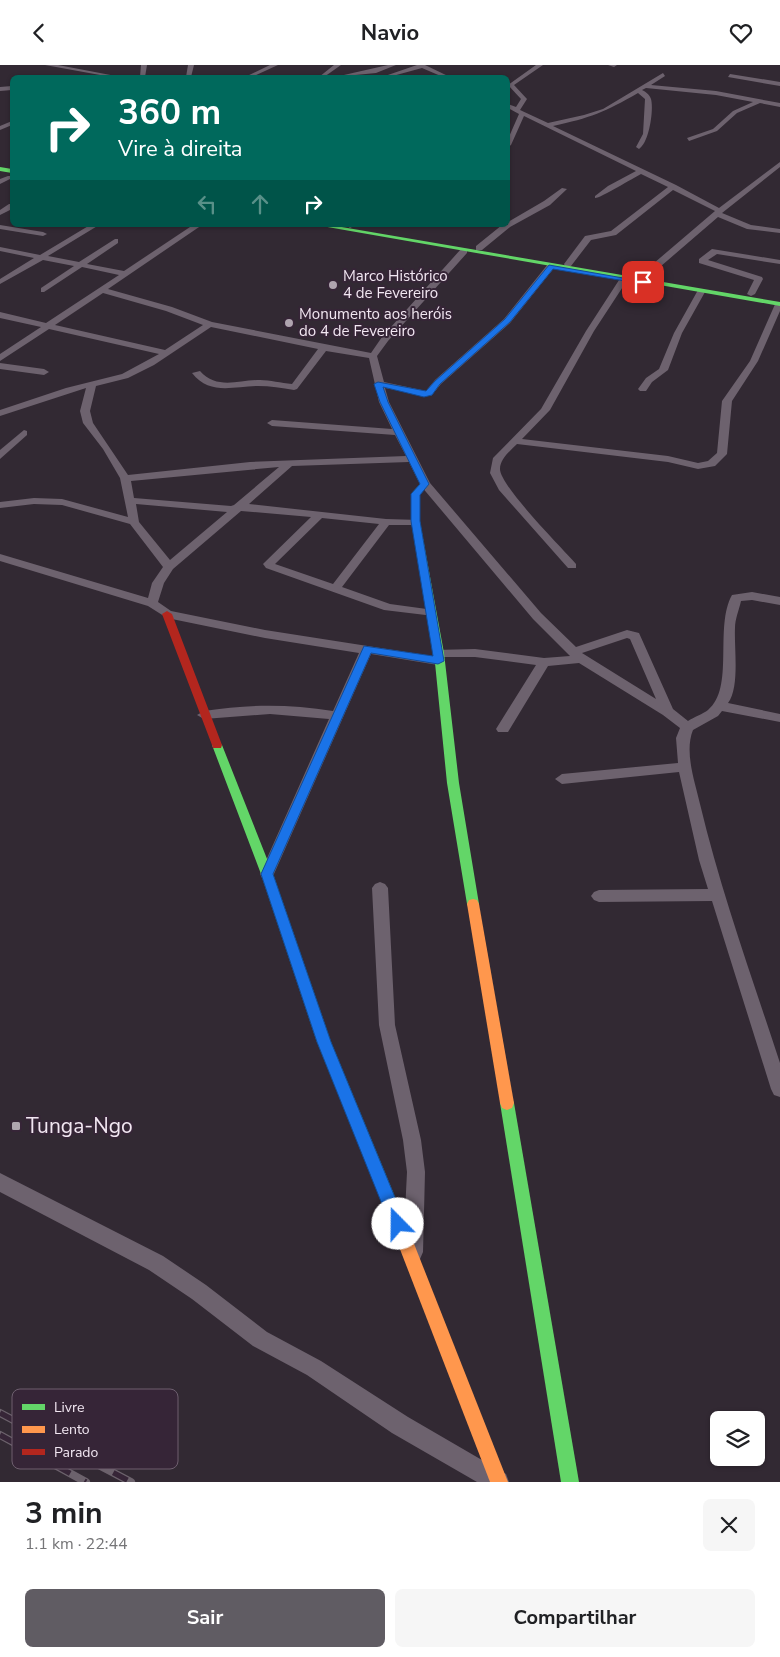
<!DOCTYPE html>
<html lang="pt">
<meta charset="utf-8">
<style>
body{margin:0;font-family:"Nunito Sans",sans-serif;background:#f6f6f6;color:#202124;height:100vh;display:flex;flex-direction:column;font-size:19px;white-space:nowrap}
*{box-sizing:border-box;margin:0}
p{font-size:16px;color:#757577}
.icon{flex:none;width:28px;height:28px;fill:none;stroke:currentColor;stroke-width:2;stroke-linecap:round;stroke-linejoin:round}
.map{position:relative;height:1417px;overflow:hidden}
.sheet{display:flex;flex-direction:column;background:#fff;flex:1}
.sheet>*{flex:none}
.top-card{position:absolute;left:10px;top:10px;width:500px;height:152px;border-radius:8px;box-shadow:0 1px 4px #0004;background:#00695c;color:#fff;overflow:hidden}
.tools{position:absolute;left:710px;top:1346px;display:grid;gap:10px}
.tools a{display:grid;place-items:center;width:55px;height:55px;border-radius:8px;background:#fff;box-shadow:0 1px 4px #0004;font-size:25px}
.pin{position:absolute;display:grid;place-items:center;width:42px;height:42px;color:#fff;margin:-21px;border-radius:10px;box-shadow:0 2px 8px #0006}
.me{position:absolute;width:55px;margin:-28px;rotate:338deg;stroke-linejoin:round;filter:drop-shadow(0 0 4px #0008)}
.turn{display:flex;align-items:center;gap:18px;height:105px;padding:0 25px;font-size:22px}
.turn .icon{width:65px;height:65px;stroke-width:2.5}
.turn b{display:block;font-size:35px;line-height:42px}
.lanes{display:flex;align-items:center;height:48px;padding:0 25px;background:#0003;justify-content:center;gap:25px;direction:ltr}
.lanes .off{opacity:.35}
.round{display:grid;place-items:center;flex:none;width:52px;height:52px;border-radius:8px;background:#f6f6f6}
.overview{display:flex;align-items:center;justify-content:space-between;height:85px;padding:0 25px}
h1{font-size:30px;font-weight:700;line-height:38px}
.button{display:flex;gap:10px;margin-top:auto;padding:10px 25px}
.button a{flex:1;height:58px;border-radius:8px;background:#605c63;color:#fff;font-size:20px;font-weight:700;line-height:58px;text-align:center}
.button a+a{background:#f6f6f6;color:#202124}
header{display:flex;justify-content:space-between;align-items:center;height:65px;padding:0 25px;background:#fff;font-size:22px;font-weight:700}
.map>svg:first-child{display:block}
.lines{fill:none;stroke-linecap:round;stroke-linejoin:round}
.street{fill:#6d626e;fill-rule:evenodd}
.fast{fill:#63d668;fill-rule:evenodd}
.slow{fill:#ff974d;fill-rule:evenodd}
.jam{fill:#b3261e;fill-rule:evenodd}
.rail-casing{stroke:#6c626c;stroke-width:8}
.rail{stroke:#362537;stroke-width:5.5;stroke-dasharray:16;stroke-linecap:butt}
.route{fill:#1a73e8;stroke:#114b97}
.poi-dot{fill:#afa4af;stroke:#362537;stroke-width:2}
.labels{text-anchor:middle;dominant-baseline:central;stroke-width:4;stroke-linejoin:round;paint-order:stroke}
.far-poi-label{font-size:15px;fill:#f2e7f2;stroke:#362537;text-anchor:start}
.near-poi-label{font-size:21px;fill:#f2e7f2;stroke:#362537;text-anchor:start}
.key{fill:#362537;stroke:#6e5f6f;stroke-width:1}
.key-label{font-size:14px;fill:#f2e7f2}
</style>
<header><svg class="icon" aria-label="back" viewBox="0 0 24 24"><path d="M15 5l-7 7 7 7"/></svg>Navio<svg class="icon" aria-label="heart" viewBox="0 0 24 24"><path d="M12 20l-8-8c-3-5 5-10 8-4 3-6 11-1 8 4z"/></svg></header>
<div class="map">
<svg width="780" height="1417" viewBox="0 0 780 1417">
<rect width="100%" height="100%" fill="#322933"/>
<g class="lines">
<g class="street">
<polygon points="45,0 58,0 121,12 111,12"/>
<polygon points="141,0 147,0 145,12 140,12"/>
<polygon points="188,0 194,0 191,12 186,12"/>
<polygon points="270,0 278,0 252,12 245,12"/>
<polygon points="334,0 341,0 324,12 319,12"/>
<polygon points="388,0 396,0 376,8 335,12"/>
<polygon points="417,0 425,0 450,12 443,12 422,3 389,12 382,12"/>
<path d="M536,0H543L514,20L527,34L520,45L548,58L584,50L603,44L663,8L665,11L651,20L716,26L780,38V42L760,38L737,48L717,66L689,76L687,73L713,64L733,46L753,37L716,30L646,23L642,25C646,27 649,29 651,34C654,45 649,78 639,84L636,82L643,69L645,34L638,28C605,47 590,53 553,61L676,120L719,143L780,97V102L722,148L751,160L780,164V168L747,164L718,152L646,214H640V210L715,146L673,125L616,170L591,175L571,201H565L564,199L585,171L611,166L668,122L641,109C633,113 599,134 595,133V131L608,121L636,106L524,51L511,80L508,82V74L519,49L508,43V39L516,42L521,34L508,20Z"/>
<polygon points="608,0 617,0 614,2"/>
<polygon points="730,9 780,17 780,21 728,12"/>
<polygon points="12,21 12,25 0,26 0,22"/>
<polygon points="12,56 12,60 0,65 0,61"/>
<polygon points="8,111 12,111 12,113 0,119 0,114"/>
<polygon points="562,123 567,124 550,140 510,162 482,185 476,185 476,181 502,160 508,160 508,157 544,136"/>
<polygon points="9,139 12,139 12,144 0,150 0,145"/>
<polygon points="0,160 43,167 47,169 43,171 0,164"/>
<path d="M90,160H99L48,191L79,197L115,174H118V178L87,199L124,206L193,160H202L108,224L172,242L212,257L371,288L382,272L461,184H467V188L388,276L377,291L384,317L426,326L435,315L504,254L548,199H554V203L510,258L441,319L431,331L385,323L389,337L430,418L541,548L576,582L627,565L639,568L673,644L688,656C694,652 703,649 708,645C735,623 714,562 732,530L752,527L780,532V540L752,535L741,536C739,545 735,554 735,563C734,583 740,622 728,638L780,649V657L722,646L718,651L693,665C684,687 695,717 700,739C721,827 752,912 780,998V1032L774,1030L771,1024L712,836L599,837L594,835L591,831L594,827L599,825L708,824L699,795L679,707L562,719L555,714L562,709L678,698L676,673L680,663L663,650L579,598L548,601L508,667H498L496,664L536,600L475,592H439L435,591L433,588L435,585L475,584L544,593L570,591L533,554L421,421L409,397L292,401L249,439L386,454L420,455V459L416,460H389L342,522L390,539L434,545L436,548L434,551L384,545L266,503L263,499L265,497L311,452L241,446L173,504L164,518L158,537L171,546L265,565L438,592L444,596L438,600L371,589L274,809L272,813H262L260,809L329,654L270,649L204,654L197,650L204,646C248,639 289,639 333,646L359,588L265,573L167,553L148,541L0,496V489L148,533L152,518L163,502L130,459L62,440L34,439L0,443V437L34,433L62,434L128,452L120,413L103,384L83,358L80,346L86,323L0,351V345L66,323L122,309L159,289L49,264L0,296V289L41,262L0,253V247L46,258L119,210L82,202L44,227H41V223L74,201L43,195L0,219V214L34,193L0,186V182L40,190ZM103,228L166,246L203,260L165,285L55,260ZM211,262L318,284L292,319C281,318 270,315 260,315C238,315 217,325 200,306L192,308C210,331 234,321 258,321C270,321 282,323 294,325L297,324L326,286L369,293L379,337L392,364L272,355L267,358L272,361L395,370L406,391L250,397L128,410L93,358L90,346L96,321L128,313L154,300ZM279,402L234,440L231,441L134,433L131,416ZM136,439L227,447L170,495L139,457ZM322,453L379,459L333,519L275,499ZM627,573L630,574L656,634L582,588Z"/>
<polygon points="346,160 354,160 354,161 350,163"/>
<polygon points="712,184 780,195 780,199 717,189 708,195 762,212 763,214 755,229 751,231 747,229 754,215 699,198 699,194"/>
<path d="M621,212L628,214L594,266L550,345L522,374L668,391L698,398L708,396L717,388L722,336L750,296L776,237H780V246L758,296L732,336L727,389L715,401L698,404L668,397L517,379C510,386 500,394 500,404C500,421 562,483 576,499V503H568L499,425L490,408L493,393L541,344L586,266Z"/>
<polygon points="698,225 705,227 682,268 668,305 652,317 646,326 640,326 638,324 646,313 659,304 674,268"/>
<polygon points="0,298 44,304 49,307 44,310 0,304"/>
<polygon points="24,365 27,366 27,370 0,394 0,385"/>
<polygon points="380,817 385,819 388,823 395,960 421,1075 425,1107 423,1187 420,1194 413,1197 406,1194 403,1187 407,1107 403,1075 379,960 372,823 375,819"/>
<polygon points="0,1108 163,1191 206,1220 267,1267 321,1296 408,1352 506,1409 509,1417 477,1417 392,1368 307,1310 253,1281 192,1234 149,1205 0,1127"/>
</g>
<g class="fast">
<polygon points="0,102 12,104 12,108 0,106"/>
<polygon points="316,160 330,160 780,237 780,241"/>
<polygon points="425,416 429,419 419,430 420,457 444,588 459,718 479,839 477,843 473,844 469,843 467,839 447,718 434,588 412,457 411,429 422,417"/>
<polygon points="217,676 222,680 273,809 331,977 407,1161 404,1166 399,1169 394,1166 317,977 261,809 212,680"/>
<polygon points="507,1031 512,1033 514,1038 579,1417 561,1417 500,1038 502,1033"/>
</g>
<g class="slow">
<polygon points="473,834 477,835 479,839 514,1038 512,1043 507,1045 502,1043 500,1038 467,839 469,835"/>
<polygon points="399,1153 404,1156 407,1161 508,1417 490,1417 391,1161 394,1156"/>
</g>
<polygon class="jam" points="167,546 172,549 222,680 221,683 213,683 212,680 162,549"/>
<defs>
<g id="rail">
<polyline points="0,1348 131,1417"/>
<polyline points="0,1370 86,1417"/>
</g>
</defs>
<use href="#rail" class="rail-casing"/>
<use href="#rail" class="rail"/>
</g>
<polygon class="route" points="549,200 646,217 643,219 553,204 510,257 440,319 432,330 424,332 383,322 388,337 429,419 420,430 420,456 444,596 438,599 371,588 273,809 331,977 406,1159 403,1164 398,1167 392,1164 317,977 261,809 364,581 433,591 411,456 411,429 420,419 380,337 374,319 378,317 426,326 435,316 505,254"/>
<g class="poi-dot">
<circle cx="333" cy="220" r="5"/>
<circle cx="289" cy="258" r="5"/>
<rect x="11" y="1056" width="10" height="10" rx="2.5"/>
</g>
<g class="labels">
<g class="far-poi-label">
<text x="343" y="211">Marco Histórico<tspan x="343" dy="17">4 de Fevereiro</tspan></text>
<text x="299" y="249">Monumento aos heróis<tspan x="299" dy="17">do 4 de Fevereiro</tspan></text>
</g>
<g class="near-poi-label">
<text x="26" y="1061">Tunga-Ngo</text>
</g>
</g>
<rect x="12" y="1324" width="166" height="80" rx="8" class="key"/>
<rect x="22" y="1339" width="23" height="6" fill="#63d668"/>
<rect x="22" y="1361" width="23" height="7" fill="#ff974d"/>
<rect x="22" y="1384" width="23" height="6" fill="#b3261e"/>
<g class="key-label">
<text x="54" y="1347">Livre</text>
<text x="54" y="1369">Lento</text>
<text x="54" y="1392">Parado</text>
</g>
</svg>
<div class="tools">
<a><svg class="icon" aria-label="layers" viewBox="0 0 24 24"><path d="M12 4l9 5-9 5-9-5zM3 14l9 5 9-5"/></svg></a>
</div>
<div class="pin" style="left:643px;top:217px;background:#d93025"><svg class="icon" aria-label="arrive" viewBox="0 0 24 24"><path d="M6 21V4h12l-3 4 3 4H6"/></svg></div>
<svg class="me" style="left:398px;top:1159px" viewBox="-20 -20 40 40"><circle r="19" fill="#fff"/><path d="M0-13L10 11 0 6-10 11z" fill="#1a73e8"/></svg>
<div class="top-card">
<div class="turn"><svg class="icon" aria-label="right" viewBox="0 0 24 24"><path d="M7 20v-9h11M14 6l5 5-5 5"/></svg><div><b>360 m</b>Vire à direita</div></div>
<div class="lanes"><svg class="icon off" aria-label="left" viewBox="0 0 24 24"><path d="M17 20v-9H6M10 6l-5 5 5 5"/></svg><svg class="icon off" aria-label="ahead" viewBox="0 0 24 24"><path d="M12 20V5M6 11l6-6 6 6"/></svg><svg class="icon" aria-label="right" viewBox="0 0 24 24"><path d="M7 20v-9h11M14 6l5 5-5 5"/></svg></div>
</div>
</div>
<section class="sheet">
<div class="overview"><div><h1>3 min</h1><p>1.1 km · 22:44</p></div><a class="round"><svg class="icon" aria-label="close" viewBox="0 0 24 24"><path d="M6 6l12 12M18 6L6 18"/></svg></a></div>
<div class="button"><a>Sair</a><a>Compartilhar</a></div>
</section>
